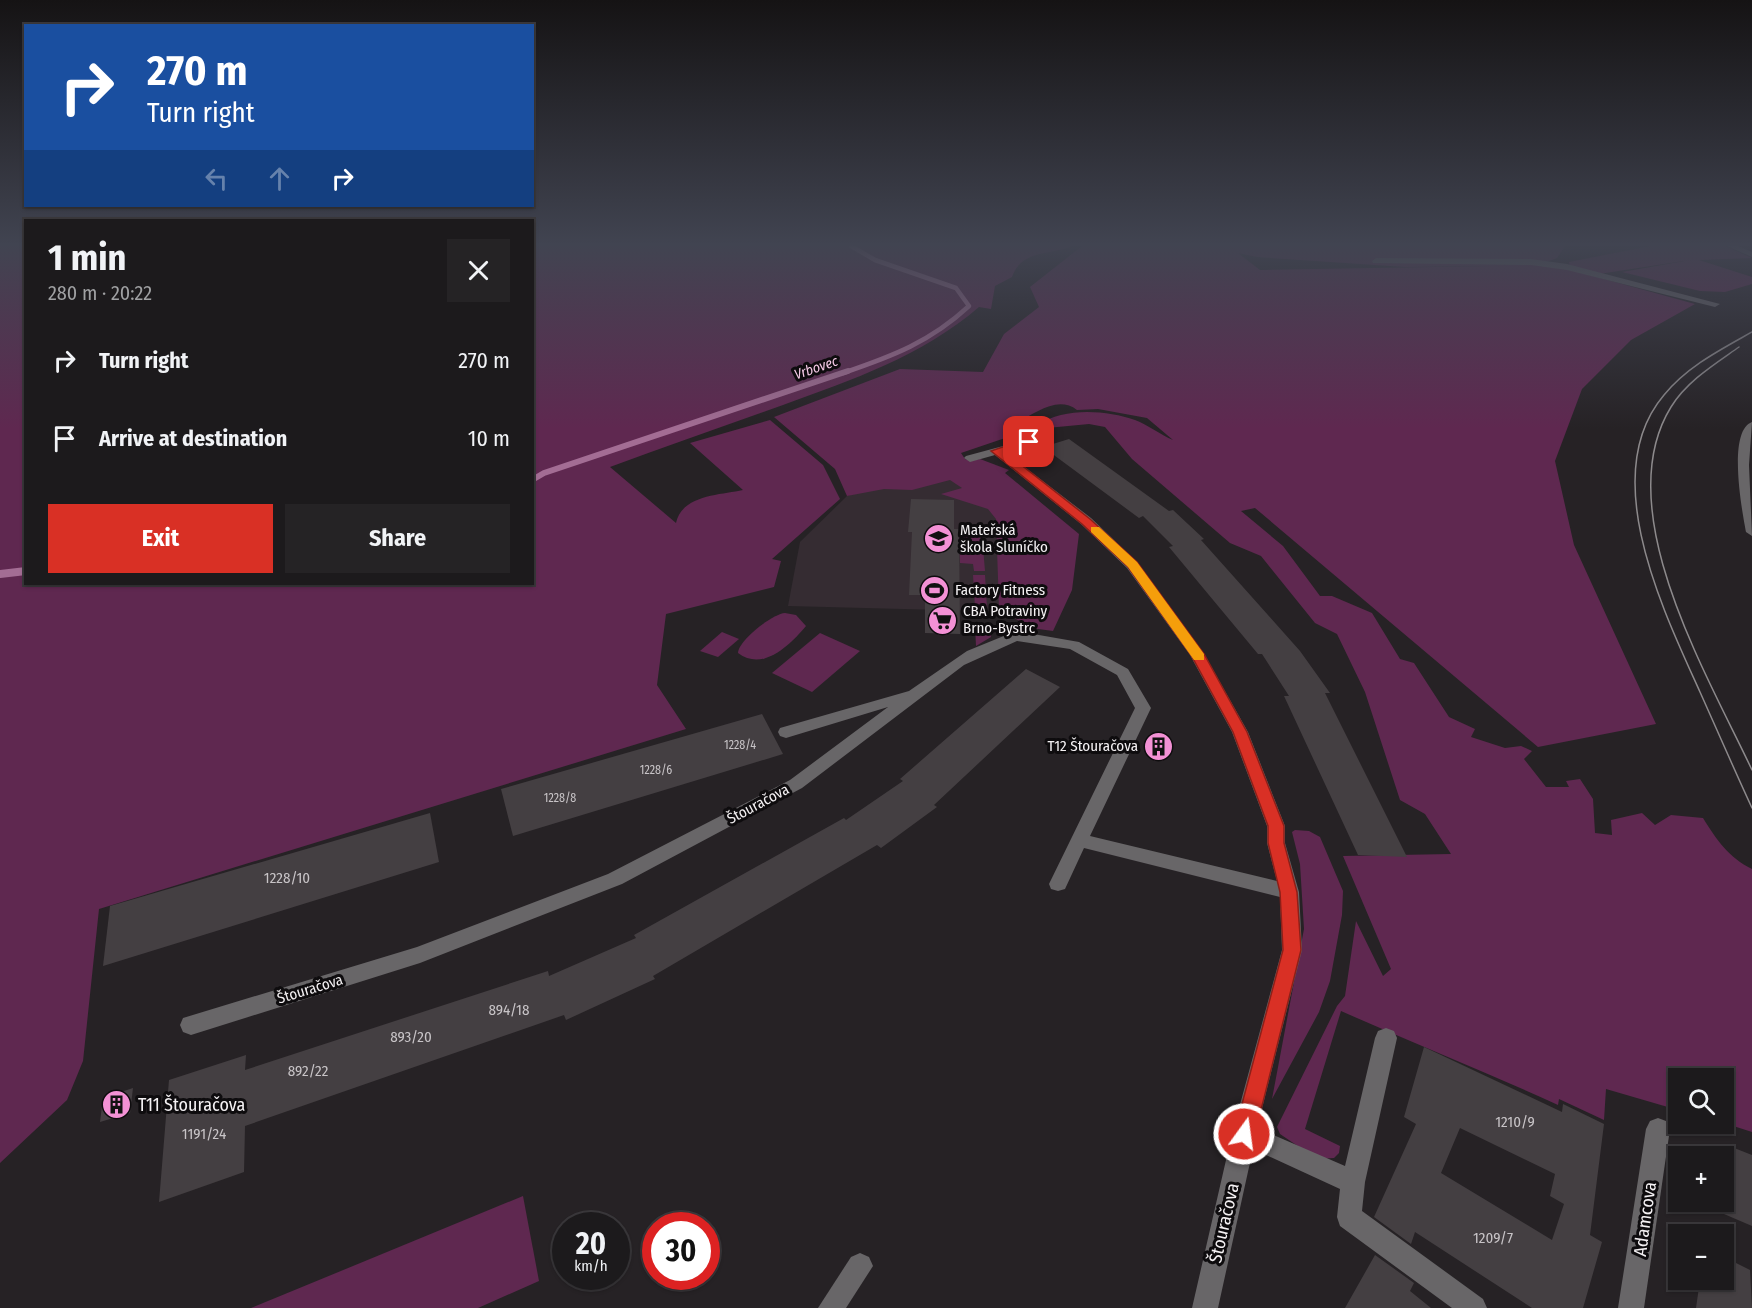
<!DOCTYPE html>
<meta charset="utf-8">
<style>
body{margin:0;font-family:"Fira Sans Condensed",sans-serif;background:#252325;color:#f1f3f6;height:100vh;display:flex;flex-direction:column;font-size:22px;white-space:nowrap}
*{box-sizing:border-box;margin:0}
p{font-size:20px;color:#a0a1a3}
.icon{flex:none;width:33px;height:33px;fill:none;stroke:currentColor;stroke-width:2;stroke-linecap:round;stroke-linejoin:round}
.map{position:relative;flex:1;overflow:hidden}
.panel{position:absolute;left:24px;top:219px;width:510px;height:366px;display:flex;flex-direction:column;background:#1c1a1c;border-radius:0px;box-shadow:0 2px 4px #0004,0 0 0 2px #3a383b}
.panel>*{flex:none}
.banner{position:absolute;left:24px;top:24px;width:510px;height:183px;border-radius:0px;box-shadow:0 2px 4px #0004,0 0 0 2px #3a383b;background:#1a4fa0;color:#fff;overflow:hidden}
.buttons{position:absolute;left:1668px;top:1068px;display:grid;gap:12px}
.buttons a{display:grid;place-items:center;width:66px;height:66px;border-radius:0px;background:#1c1a1c;box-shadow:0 2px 4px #0004,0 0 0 2px #3a383b;font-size:30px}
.speed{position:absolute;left:552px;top:1212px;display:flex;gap:12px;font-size:30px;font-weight:700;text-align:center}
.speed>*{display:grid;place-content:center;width:78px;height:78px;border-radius:50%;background:#1c1a1c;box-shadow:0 2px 4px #0004,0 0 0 2px #3a383b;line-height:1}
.speed small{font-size:15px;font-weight:400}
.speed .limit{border:9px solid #d22;background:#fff;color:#111}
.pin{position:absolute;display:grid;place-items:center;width:51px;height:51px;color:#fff;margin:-26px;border-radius:12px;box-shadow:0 3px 9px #0006}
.me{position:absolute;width:66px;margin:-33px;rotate:14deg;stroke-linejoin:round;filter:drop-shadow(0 0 4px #0008)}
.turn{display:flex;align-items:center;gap:21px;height:126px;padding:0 24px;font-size:27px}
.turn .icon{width:78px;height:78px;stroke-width:2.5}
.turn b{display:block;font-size:42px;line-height:51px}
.lanes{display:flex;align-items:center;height:57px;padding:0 24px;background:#0003;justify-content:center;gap:30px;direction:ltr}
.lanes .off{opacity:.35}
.round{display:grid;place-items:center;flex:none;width:63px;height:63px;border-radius:0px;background:#252325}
.summary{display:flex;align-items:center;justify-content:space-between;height:102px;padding:0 24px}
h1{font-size:36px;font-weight:700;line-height:45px}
.action{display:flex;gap:12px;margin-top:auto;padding:12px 24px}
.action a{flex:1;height:69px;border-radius:0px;background:#d93025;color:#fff;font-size:24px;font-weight:700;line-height:69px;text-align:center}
.action a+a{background:#252325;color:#f1f3f6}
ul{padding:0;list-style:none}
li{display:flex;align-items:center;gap:18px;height:78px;padding:0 24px}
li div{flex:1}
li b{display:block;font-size:22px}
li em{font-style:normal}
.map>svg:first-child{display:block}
.built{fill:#352c32}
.green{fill:#5f2850;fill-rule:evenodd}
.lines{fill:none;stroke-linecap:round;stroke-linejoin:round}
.stream-far2{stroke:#a36d94;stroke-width:4.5}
.stream-far1{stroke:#a36d94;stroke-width:6}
.stream{stroke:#a36d94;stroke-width:8}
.building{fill:#443f42;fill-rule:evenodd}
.minor{fill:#686668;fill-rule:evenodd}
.tram{stroke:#8d8a8c;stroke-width:1.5}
.route{fill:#d93025;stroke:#8d1f18;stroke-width:1.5}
.slow{fill:#f59e0b}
.labels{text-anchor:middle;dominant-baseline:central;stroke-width:6;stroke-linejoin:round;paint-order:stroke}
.number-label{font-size:12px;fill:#c8c4c7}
.far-water-label{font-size:14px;font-style:italic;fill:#f6cae7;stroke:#0e0c0e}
.poi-label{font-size:15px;fill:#f4f1f3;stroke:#0e0c0e;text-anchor:start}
.street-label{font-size:15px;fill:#f4f1f3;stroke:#0e0c0e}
.near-number-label{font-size:15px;fill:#c8c4c7}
.near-poi-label{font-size:18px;fill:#f4f1f3;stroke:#0e0c0e;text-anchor:start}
.near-street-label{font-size:18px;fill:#f4f1f3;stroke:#0e0c0e}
</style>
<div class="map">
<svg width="1752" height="1308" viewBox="0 0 1752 1308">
<rect width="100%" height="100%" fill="#262225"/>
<polygon class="built" points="965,459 1059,613 788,606 800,542 847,496"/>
<g class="green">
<path d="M0,246H25L26,584H532L533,246H1072C1049,256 1022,249 1012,277L995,286L991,309L979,307C922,356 852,380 783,405C725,426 667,446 610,467L676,523C682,495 720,495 743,490L690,443L770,420L823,465L840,499L772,559L781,561L774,587L666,614L657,685L686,729L99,909L83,1061L67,1100L0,1163Z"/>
<path d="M1082,246H1565L1557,258L1538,265H1553L1695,304L1631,340L1582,389L1555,461L1574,545L1656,724L1538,747L1255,508L1241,511L1283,546L1320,596H1332L1372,613L1400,659L1414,663L1449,717L1475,729L1471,737L1505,748L1521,746L1532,751L1524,759L1546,787H1569L1566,781L1580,779L1593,799L1595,833L1612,835L1611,820L1642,813L1655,825L1671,815L1703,818C1716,839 1729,858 1752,869V1132L1724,1123V1078H1678V1110L1606,1089L1604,1120L1559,1099L1558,1105C1486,1072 1413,1043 1341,1011L1305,1129L1340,1146L1339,1153L1334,1158L1317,1159L1280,1134L1277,1127L1337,1006L1345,996L1356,921L1383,976L1391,969L1343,856L1451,854L1425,814L1400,800L1365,692L1337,634L1315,623L1261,556L1230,543L1132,459L1105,427L1089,424L1047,428L1038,425C1064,407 1106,410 1135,420C1148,425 1161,435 1173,440L1147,418L1098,409L1077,410C1058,395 1035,413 1017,423L1014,435L961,453L965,459L971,461L980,459L1009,470L1005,473L1079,534L1072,590L1053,631L1031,628L1011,616L1006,617L999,608L996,519L988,509L941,494L962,488L950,480L912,490L884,489L847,496L835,469L774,417L900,369L983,372L1004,334L1039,307L1030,287ZM1238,253L1257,257L1405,267L1491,266L1260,270Z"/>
<polygon points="1650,246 1725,246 1752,258 1699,260 1752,277 1752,284 1725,292 1700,291 1622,272 1690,260 1599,274 1570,267 1569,262"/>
<polygon points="959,529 974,530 982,535 985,571 974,571 973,564 960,563"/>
<polygon points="973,575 985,575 987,608 975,607"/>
<path d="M785,613L796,615L806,626C790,645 763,672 738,653C738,641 772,614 785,613Z"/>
<polygon points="986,623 992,624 991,637 976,646 975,626"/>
<polygon points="722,632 739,639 718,657 700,651"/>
<polygon points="820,633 860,651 812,692 772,673"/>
<polygon points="1295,830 1309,831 1320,837 1343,891 1342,915 1330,981 1319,1012 1272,1099 1304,929 1300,864 1292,832"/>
<polygon points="523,1196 539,1281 478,1308 251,1308"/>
</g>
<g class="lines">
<path class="stream-far2" d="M843,373C893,356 930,342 969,306L956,288L875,260L851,246"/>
<polyline class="stream-far1" points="532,480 544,473 848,371"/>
<polyline class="stream" points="0,574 26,571"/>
</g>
<g class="building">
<polygon points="1069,439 1169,511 1173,510 1204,539 1201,540 1300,651 1330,693 1325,693 1407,857 1358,855 1284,696 1289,696 1262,654 1258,654 1169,547 1173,546 1143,516 1139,518 1043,447"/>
<polygon points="911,499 954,500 954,529 959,529 960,634 925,633 925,595 909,595 912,532 908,532"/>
<polygon points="1026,669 1060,687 934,805 937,807 881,848 877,845 653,976 655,979 566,1020 564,1015 245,1126 244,1172 159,1202 169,1080 246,1055 245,1070 548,971 549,976 636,938 634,935 844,818 846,820 903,781 900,779"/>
<polygon points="762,714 783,754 513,836 501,789"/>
<polygon points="430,813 439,862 103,966 110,906"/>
<path d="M1424,1047L1562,1112L1563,1104L1604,1124L1590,1235L1602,1242L1583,1308H1532L1415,1232L1411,1244L1374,1217L1416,1124L1404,1117ZM1460,1128L1555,1174L1550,1196L1564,1204L1552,1240L1441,1173Z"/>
<polygon points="133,1088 130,1113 100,1122 103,1098"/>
<polygon points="1724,1144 1752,1155 1752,1226 1724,1214"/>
<polygon points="1375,1255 1414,1283 1410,1291 1431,1308 1345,1308"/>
<polygon points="1724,1257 1750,1270 1752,1308 1696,1308 1700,1280 1724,1280"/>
</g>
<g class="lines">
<g class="minor">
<polygon points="1727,246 1738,246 1752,252 1752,257"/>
<polygon points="1376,258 1531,259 1567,264 1720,304 1715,307 1567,270 1531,265 1373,263 1372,261"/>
<path d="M1752,422L1749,465L1752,536L1746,532C1742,511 1727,431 1752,422Z"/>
<polygon points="1029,439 1035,442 1033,444 1005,452 1091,518 1137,562 1204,654 1248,732 1285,826 1285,843 1299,892 1302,950 1257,1128 1345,1166 1375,1038 1378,1031 1386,1028 1394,1031 1397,1038 1365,1182 1362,1211 1483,1299 1487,1308 1452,1308 1340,1226 1337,1217 1340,1189 1253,1149 1218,1308 1192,1308 1232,1134 1282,950 1280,897 1084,848 1065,889 1058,891 1051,889 1049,884 1135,708 1117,675 1070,649 1017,641 964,665 802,788 622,884 420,963 191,1035 183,1032 180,1025 183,1018 417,947 608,874 790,780 888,707 786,738 780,736 778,732 780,728 909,691 967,651 1016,631 1079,642 1128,669 1151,708 1090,836 1277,881 1267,843 1267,826 1232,732 1190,655 1127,568 1081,524 995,455 970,462 964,458 966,456"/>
<polygon points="1658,1118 1666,1121 1670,1129 1644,1308 1618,1308 1646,1129 1650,1121"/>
<polygon points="860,1253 869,1257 873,1266 846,1308 818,1308 851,1257"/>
</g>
<g class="tram">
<path d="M1752,332C1720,350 1688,366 1664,395C1596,475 1664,612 1700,692C1717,730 1734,769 1752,808"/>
<path d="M1739,347C1715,364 1687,381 1671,407C1608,509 1707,674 1752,770"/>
</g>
</g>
<linearGradient id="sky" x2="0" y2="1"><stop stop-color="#151314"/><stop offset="0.57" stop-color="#414451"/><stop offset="1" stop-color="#414451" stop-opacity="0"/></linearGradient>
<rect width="1752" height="429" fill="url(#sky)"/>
<polygon class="route" points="1026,439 1034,442 1005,452 1090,519 1137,562 1204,654 1247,732 1284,826 1284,843 1297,892 1301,950 1255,1134 1252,1141 1244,1144 1237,1141 1234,1134 1283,950 1280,892 1268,843 1268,826 1233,732 1191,655 1128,567 1082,524 991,451"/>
<polygon class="slow" points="1091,527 1099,527 1137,562 1204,654 1204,660 1194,660 1128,567 1091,532"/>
<defs>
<symbol id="school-disc" viewBox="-11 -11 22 22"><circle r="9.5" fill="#f391d5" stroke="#0e0c0e"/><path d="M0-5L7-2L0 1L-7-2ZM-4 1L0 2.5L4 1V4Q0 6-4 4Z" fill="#111"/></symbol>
<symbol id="stadium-disc" viewBox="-11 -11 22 22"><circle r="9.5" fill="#f391d5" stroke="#0e0c0e"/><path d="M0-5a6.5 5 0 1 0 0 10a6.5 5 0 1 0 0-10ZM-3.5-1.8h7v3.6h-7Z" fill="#111"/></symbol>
<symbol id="supermarket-disc" viewBox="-11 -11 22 22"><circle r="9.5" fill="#f391d5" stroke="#0e0c0e"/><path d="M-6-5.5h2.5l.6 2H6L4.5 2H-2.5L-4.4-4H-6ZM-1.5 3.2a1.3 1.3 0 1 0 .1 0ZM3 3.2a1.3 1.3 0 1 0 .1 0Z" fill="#111"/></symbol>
<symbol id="building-disc" viewBox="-11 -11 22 22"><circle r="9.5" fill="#f391d5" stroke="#0e0c0e"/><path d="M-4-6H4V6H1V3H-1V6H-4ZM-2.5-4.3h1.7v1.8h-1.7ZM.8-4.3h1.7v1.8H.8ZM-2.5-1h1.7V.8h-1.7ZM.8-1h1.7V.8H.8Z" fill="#111"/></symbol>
</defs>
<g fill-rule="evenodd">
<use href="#school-disc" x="922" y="522" width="33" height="33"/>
<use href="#stadium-disc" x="918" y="574" width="33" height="33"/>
<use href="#supermarket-disc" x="926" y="604" width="33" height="33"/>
<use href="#building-disc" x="1142" y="730" width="33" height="33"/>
<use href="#building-disc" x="100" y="1088" width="33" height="33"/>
</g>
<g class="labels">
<g class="number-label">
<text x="740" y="745">1228/4</text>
<text x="656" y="770">1228/6</text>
<text x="560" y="798">1228/8</text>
</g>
<g class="far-water-label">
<text transform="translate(816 368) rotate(-19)">Vrbovec</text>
</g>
<g class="poi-label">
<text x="960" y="530">Mateřská<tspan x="960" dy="17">škola Sluníčko</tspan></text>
<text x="955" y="590">Factory Fitness</text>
<text x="963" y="611">CBA Potraviny<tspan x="963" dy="17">Brno-Bystrc</tspan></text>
<text x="1138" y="746" text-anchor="end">T12 Štouračova</text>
</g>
<g class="street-label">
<text transform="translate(758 804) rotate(-28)">Štouračova</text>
<text transform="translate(310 989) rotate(-17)">Štouračova</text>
</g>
<g class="near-number-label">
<text x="287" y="878">1228/10</text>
<text x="509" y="1010">894/18</text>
<text x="411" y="1037">893/20</text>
<text x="308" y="1071">892/22</text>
<text x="1515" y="1122">1210/9</text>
<text x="204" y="1134">1191/24</text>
<text x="1493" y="1238">1209/7</text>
</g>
<g class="near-poi-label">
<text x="138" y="1105">T11 Štouračova</text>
</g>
<g class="near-street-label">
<text transform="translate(1645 1219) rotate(-82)">Adamcova</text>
<text transform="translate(1224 1223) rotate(-77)">Štouračova</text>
</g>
</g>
</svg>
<div class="buttons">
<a><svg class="icon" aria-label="search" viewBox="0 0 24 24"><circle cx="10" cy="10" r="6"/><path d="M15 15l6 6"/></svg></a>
<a>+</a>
<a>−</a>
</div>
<div class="speed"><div>20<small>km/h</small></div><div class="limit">30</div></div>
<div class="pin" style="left:1029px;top:442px;background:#d93025"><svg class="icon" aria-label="arrive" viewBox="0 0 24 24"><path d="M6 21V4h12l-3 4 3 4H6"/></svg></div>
<svg class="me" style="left:1244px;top:1134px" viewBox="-20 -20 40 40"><circle r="17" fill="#d93025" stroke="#fff" stroke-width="3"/><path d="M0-11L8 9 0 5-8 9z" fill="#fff"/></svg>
<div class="banner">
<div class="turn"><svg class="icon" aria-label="right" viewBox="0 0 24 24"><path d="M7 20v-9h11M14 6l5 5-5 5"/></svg><div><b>270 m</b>Turn right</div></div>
<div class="lanes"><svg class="icon off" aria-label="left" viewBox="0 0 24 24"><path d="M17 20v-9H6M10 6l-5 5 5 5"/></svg><svg class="icon off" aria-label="ahead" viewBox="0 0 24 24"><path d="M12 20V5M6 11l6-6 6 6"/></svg><svg class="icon" aria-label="right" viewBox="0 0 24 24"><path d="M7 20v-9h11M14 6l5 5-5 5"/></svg></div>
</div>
<section class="panel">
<div class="summary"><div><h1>1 min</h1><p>280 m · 20:22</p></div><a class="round"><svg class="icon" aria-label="close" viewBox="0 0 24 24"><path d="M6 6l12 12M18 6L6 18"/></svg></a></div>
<ul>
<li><svg class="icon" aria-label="right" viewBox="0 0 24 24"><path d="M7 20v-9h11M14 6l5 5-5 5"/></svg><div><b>Turn right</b></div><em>270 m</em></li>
<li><svg class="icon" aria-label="arrive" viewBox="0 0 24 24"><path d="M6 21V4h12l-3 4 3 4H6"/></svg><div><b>Arrive at destination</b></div><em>10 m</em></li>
</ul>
<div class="action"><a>Exit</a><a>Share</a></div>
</section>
</div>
